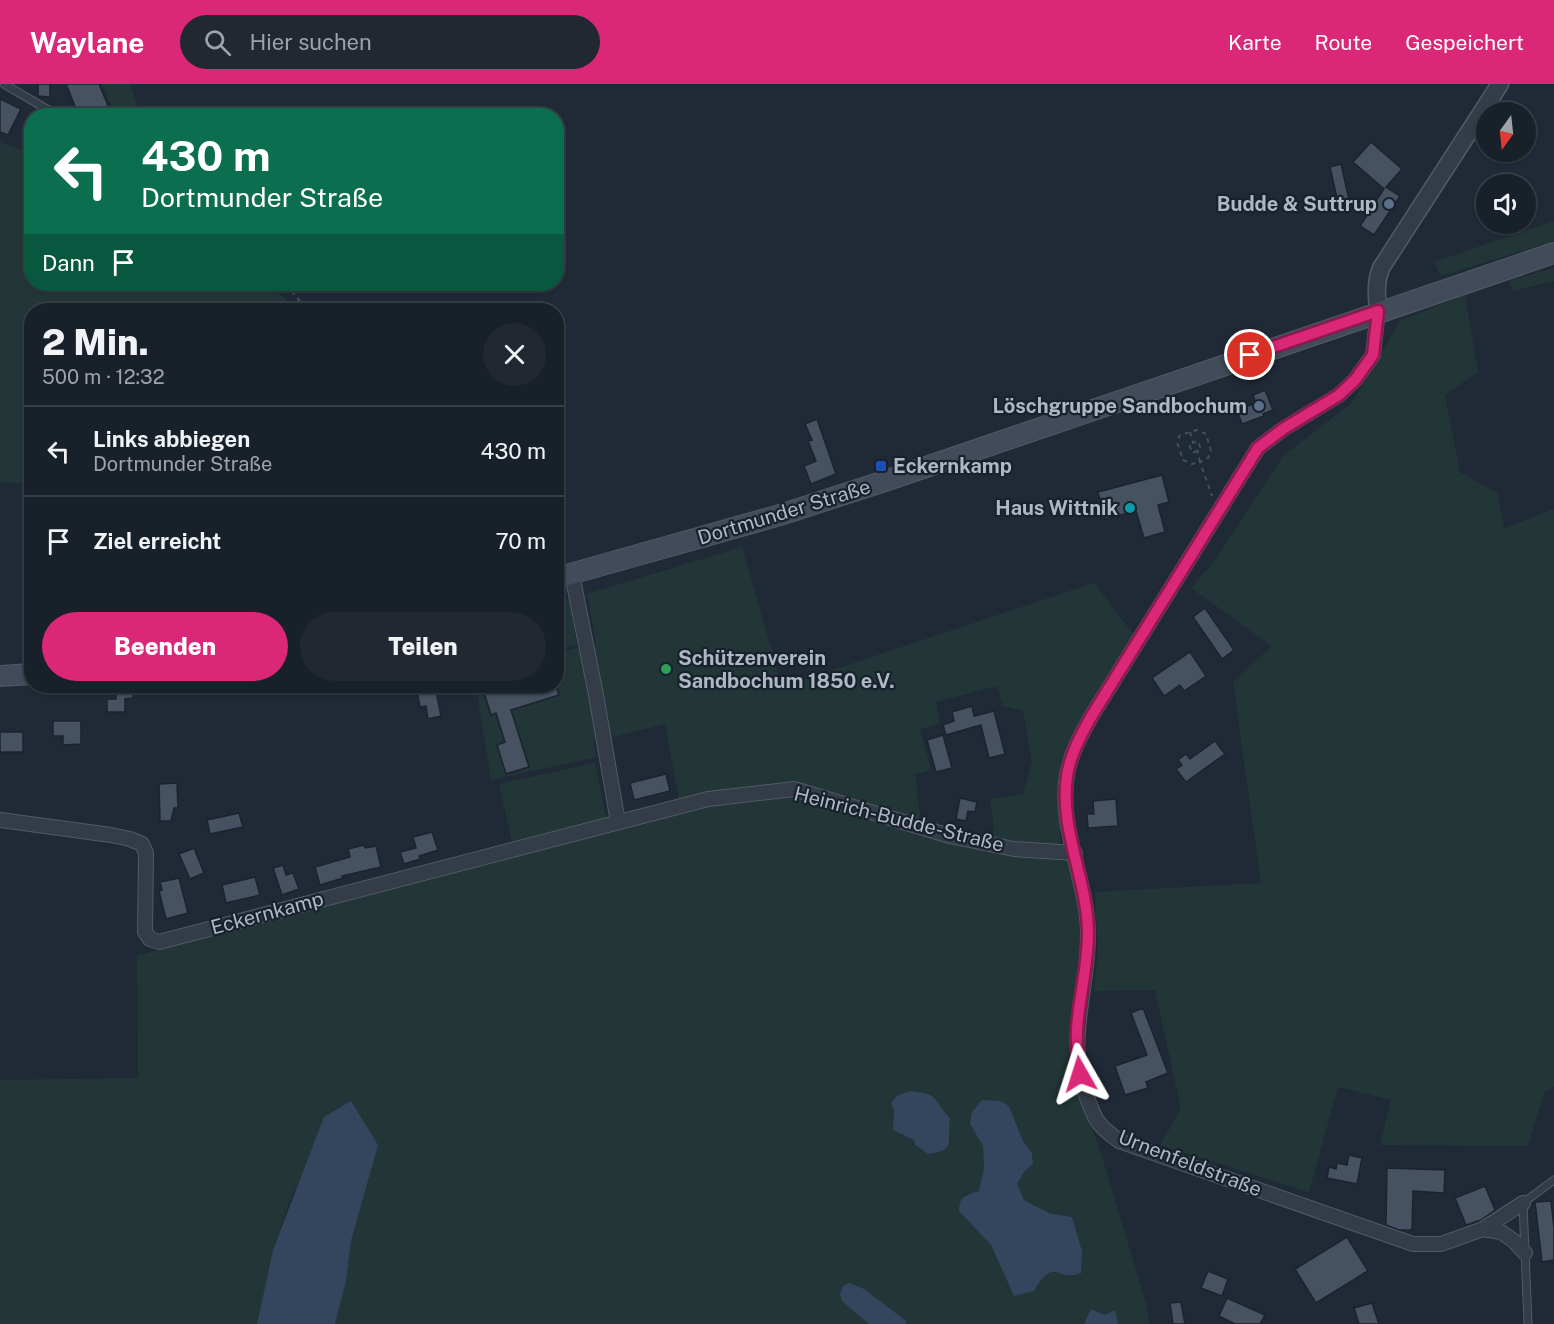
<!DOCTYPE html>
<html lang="de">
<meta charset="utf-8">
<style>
body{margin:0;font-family:"Public Sans",sans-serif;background:#212831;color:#f1f3f6;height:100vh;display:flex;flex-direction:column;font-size:22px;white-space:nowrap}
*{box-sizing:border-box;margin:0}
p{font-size:20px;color:#9fa3a8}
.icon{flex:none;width:33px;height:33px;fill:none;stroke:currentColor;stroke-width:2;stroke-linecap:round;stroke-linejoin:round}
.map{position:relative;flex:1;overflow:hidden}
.drawer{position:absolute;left:24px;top:219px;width:540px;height:390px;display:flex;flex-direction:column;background:#182029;border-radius:24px;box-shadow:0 2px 4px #0004,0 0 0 2px #363e46}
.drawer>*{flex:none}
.banner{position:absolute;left:24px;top:24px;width:540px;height:183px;border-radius:24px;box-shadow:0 2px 4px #0004,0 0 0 2px #363e46;background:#0b6e4f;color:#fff;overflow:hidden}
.needle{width:39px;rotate:195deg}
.fabs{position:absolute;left:1476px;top:18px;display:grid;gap:12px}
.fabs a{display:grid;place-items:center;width:60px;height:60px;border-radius:50%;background:#182029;box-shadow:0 2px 4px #0004,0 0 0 2px #363e46;font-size:30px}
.pin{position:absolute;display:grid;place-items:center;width:51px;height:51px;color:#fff;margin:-26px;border:3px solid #fff;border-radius:50%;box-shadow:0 2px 6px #0007}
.me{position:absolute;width:66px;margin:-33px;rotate:354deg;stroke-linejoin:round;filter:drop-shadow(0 0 4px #0008)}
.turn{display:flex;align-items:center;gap:21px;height:126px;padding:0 18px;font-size:27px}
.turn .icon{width:78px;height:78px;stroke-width:2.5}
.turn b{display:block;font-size:42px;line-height:51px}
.then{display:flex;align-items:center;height:57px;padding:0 18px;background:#0003;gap:12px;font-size:22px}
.round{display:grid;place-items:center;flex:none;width:63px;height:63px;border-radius:32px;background:#212831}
.head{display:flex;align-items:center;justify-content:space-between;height:102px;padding:0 18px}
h1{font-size:36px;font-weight:800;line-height:45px}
.primary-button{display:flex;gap:12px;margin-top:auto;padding:12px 18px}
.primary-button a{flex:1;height:69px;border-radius:36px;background:#db2777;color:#fff;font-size:24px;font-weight:800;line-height:69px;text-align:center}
.primary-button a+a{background:#212831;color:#f1f3f6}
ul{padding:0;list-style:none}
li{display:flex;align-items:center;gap:18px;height:90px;padding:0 18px;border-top:2px solid #363e46}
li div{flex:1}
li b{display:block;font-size:22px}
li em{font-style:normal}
header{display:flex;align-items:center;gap:36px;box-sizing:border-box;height:84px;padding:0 30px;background:#db2777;color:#fff}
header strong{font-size:28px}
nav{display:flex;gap:33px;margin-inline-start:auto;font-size:21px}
.search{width:420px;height:54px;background:#212831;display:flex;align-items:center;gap:15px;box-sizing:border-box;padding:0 21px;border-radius:33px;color:#9fa3a8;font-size:22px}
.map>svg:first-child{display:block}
.green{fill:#223638;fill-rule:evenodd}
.water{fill:#33465e}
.building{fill:#465161;stroke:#1b232e;stroke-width:1.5}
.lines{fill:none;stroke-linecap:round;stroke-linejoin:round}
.service-casing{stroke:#515a65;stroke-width:9}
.minor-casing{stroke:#515a65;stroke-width:16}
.tertiary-casing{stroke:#515a65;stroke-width:19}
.secondary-casing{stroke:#515a65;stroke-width:22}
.path{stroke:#3f5355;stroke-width:2;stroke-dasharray:4.5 4.5;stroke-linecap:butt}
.service{stroke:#333c47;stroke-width:7}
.minor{stroke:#333c47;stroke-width:14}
.tertiary{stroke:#333c47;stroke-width:16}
.secondary{stroke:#414b5a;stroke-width:20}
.route-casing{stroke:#8e194d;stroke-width:15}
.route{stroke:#db2777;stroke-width:10}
.service-dot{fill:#5c6f8a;stroke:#19212c;stroke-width:2}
.transit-dot{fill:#1a4fb4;stroke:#19212c;stroke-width:2}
.culture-dot{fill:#0f9aa8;stroke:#19212c;stroke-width:2}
.leisure-dot{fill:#2e9e5b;stroke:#19212c;stroke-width:2}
.labels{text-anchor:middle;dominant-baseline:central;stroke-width:4.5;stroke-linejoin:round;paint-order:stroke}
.poi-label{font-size:20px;font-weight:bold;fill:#aeb7c4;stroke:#19212c;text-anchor:end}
.street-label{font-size:20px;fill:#aeb7c4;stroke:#19212c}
</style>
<header>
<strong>Waylane</strong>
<div class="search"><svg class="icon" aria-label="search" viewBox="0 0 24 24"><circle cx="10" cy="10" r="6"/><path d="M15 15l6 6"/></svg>Hier suchen</div>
<nav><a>Karte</a><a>Route</a><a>Gespeichert</a></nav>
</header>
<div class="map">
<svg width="1554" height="1240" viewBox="0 0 1554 1240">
<rect width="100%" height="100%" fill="#202a37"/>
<g class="green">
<polygon points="102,0 130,0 140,31 115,31"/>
<polygon points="31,45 32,200 265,200 286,215 292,226 32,226 31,398 15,399 0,398 0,58 23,67"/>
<polygon points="1554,137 1554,157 1441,192 1434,178"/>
<polygon points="1554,184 1554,197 1513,207 1509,197"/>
<polygon points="1465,211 1478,288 1445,311 1460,388 1498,410 1504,444 1554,425 1554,1003 1544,1009 1528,1062 1380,1061 1391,1016 1338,1003 1309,1108 1160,1061 1181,1025 1155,906 1094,907 1098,865 1095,808 1261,799 1233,598 1272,562 1191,504 1213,479 1284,371 1352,319 1400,237"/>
<polygon points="742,463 782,603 1094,499 1134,551 1060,680 1060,762 990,756 994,745 990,715 1023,710 1032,678 1023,627 1003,622 997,602 936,618 940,640 920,645 931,686 915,690 921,739 792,699 708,708 679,715 665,640 593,658 597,673 491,696 476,602 556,602 557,569 596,559 587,510"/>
<polygon points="569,515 577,561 557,565 557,518"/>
<polygon points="595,679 607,737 512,758 499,700"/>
<path d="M794,711C822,715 847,727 873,736C936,757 1000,770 1066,776L1070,780L1079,817L1084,876L1067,980L1099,1063L1146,1219L1149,1240H1118L1115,1227L1105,1231L1091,1225L1084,1240H335L346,1197L351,1157L369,1094L361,1037L351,1018L293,1108L273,1166L257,1240H0V996L138,994L137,872L708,721ZM909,1007L934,1014L941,1027L950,1035L948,1045L951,1057L928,1070L915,1061L914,1056L893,1046L894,1027L891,1019L897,1012ZM1009,1022L1023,1057L1032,1069L1033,1080L1024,1088L1017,1100L1024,1116L1049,1129L1072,1133L1082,1167L1074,1192C1051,1186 1047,1185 1034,1207L1014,1212L991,1161L959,1127L964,1111L979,1107L984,1084L983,1062L970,1040Z"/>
</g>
<g class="water">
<path d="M909,1007C917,1008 928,1008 934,1014C940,1020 942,1027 950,1034C947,1056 957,1067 928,1070L915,1061L914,1056L893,1046L894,1027L891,1019L897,1012Z"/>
<path d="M982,1016L1000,1017L1009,1022L1023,1057L1032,1069L1033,1080L1024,1088L1017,1100L1024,1116L1049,1129L1072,1133L1082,1167L1081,1189C1058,1199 1055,1171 1034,1207L1014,1212L991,1161L959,1127C960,1112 965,1111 979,1107L984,1084L983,1062L970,1040L972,1028Z"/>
<polygon points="351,1017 378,1061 351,1157 346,1197 335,1240 257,1240 273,1166 324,1033"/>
<polygon points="849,1199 864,1205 906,1237 906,1240 869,1240 842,1217 840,1210 843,1202"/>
<polygon points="1091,1225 1105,1231 1115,1226 1118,1240 1084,1240"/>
</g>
<g class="building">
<polygon points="38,0 50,0 50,13 38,12"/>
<polygon points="66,0 99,0 109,24 91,32 79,32"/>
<polygon points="0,15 21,25 8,51 0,48"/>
<polygon points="1371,58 1402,85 1386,103 1400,112 1374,151 1360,142 1384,105 1353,78"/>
<polygon points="1341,80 1350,120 1339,123 1330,83"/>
<polygon points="1265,306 1273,326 1263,330 1264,332 1242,340 1237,326 1256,319 1253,311"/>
<polygon points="817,335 836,390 811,400 804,382 816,377 808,357 812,356 805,340"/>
<polygon points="1162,391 1169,418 1158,421 1165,448 1144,454 1136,427 1105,435 1098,408"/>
<polygon points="1205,524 1234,566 1222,575 1193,533"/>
<polygon points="1190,568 1206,592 1184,607 1180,601 1164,612 1152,594"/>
<polygon points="115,602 133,602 133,614 125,615 125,628 107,628 107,615 116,615"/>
<polygon points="416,602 435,602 441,632 428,635 426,622 420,623"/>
<polygon points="482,602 556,602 559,611 511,626 529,683 506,690 497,661 505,658 496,629 491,631"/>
<polygon points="972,622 974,632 994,627 1005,670 989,674 981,641 946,651 943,641 954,637 952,628"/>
<polygon points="53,637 81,637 81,660 63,661 63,652 53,652"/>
<rect x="0" y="648" width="23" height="20"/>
<polygon points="943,651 952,684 936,688 927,656"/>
<polygon points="1215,657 1225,670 1186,698 1176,685 1182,681 1178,676 1186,670 1190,675"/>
<polygon points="666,690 670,707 634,716 630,699"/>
<polygon points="177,699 178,724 174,724 171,737 160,737 159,700"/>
<polygon points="960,714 977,718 975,728 968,727 966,737 956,735"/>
<polygon points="1116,715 1118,742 1088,744 1087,730 1094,730 1093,717"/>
<polygon points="239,729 243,743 210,750 207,736"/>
<polygon points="432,748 438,766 419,772 420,775 404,780 400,768 416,764 413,753"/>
<polygon points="364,761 365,764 376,762 381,783 342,792 343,794 320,801 315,783 350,773 348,765"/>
<polygon points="194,764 204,789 190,795 179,770"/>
<polygon points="283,781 286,791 293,789 299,805 282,811 273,784"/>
<polygon points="255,793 260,811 226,819 222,801"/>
<polygon points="179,794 188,829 166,835 159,807 162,806 160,798"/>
<polygon points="1143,924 1168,989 1146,998 1148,1004 1125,1011 1115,982 1147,971 1131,929"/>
<polygon points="1349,1071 1362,1074 1357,1100 1327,1094 1329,1083 1336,1085 1337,1079 1347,1081"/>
<polygon points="1387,1084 1445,1086 1444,1109 1413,1107 1412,1146 1399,1146 1386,1141"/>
<polygon points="1485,1102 1495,1126 1481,1136 1466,1141 1455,1114"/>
<polygon points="1551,1117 1554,1144 1554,1176 1542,1178 1535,1118"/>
<polygon points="1347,1153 1368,1187 1316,1219 1295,1185"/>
<polygon points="1208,1187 1228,1195 1222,1212 1201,1204"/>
<polygon points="1227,1214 1265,1231 1260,1240 1235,1240 1219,1232"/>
<polygon points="1181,1218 1185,1240 1173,1240 1170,1219"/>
<polygon points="1372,1219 1379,1240 1359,1240 1354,1224"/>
</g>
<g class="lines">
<defs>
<g id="service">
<polyline points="4,0 50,27"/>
<polyline points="1528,1240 1523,1119 1554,1096"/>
</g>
<g id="minor">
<path d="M1378,227L1373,271L1355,296L1339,311L1283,345L1258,364L1091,633C1081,651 1070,671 1067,691C1058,744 1087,796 1088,848C1089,909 1063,959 1089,1019C1092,1025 1094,1034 1099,1039C1104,1046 1113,1052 1119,1057L1413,1160H1441L1483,1145L1501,1148L1514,1157L1525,1169"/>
<polyline points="572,490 596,611 618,738"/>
<polyline points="0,736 111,751 130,755 142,760 146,769 145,848 150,855 159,858 708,715 794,705 950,752 1014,765 1075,769"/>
<polyline points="1483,1145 1523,1119"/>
</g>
<path id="tertiary" d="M1378,227C1377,212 1375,199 1381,184L1500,0"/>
<g id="secondary">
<polyline points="556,494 780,431 885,397 1554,169"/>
<polyline points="0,592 32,590"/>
</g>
</defs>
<use href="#service" class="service-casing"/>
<use href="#minor" class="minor-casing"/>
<use href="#tertiary" class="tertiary-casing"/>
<use href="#secondary" class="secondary-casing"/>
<g class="path">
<polyline points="286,200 307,226"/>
<polyline points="1190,348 1193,358"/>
<polyline points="1197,367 1192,369 1189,360 1198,357 1201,366 1197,367 1200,378 1192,380 1183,376 1177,358 1180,351 1197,346 1206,350 1211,367 1208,374 1200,378 1212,412"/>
</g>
<use href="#service" class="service"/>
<use href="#minor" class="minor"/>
<use href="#tertiary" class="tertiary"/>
<use href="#secondary" class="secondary"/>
</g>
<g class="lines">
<defs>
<path id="route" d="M1080,990C1078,975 1076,960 1077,945C1079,913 1088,882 1088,850C1088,797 1059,745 1067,692C1070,671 1081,651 1091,633L1258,364L1283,345L1339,311L1355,296L1373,271L1378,227L1250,271"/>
</defs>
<use href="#route" class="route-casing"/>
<use href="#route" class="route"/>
</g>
<g class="service-dot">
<circle cx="1389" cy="120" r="6"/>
<circle cx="1259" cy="322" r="6"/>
</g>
<rect class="transit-dot" x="875" y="376" width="12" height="12" rx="3"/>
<circle class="culture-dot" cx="1130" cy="424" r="6"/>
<circle class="leisure-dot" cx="666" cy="585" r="6"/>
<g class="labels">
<g class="poi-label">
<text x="1377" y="120">Budde &amp; Suttrup</text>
<text x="1247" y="322">Löschgruppe Sandbochum</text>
<text x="893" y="382" text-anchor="start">Eckernkamp</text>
<text x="1118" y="424">Haus Wittnik</text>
<text x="678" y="574" text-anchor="start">Schützenverein<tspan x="678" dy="23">Sandbochum 1850 e.V.</tspan></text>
</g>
<g class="street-label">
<text transform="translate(784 428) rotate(-17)">Dortmunder Straße</text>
<text transform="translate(899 735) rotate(14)">Heinrich-Budde-Straße</text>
<text transform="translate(267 829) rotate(-15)">Eckernkamp</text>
<text transform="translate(1190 1079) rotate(21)">Urnenfeldstraße</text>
</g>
</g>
</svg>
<div class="fabs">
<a><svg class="needle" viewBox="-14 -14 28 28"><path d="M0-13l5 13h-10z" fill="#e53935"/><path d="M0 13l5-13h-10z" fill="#9fa3a8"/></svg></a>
<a><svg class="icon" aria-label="sound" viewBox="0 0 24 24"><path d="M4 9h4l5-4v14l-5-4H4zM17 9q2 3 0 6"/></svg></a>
</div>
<div class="pin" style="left:1250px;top:271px;background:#d93025"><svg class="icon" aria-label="arrive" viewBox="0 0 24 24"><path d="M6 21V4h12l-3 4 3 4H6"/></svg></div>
<svg class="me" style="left:1080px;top:990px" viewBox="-20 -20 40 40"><path d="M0-17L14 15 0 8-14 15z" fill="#db2777" stroke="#fff" stroke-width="4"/></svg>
<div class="banner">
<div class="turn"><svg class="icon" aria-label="left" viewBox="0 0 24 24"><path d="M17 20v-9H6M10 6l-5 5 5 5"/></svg><div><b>430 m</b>Dortmunder Straße</div></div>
<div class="then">Dann<svg class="icon" aria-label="arrive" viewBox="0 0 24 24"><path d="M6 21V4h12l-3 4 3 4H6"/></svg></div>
</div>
<section class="drawer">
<div class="head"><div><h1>2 Min.</h1><p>500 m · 12:32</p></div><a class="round"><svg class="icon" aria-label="close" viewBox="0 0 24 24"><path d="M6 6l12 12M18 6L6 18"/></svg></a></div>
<ul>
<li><svg class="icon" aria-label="left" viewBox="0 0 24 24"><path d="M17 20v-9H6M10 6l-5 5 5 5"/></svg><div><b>Links abbiegen</b><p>Dortmunder Straße</p></div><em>430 m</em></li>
<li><svg class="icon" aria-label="arrive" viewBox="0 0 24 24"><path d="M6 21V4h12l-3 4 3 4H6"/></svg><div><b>Ziel erreicht</b></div><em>70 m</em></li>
</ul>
<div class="primary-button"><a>Beenden</a><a>Teilen</a></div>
</section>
</div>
